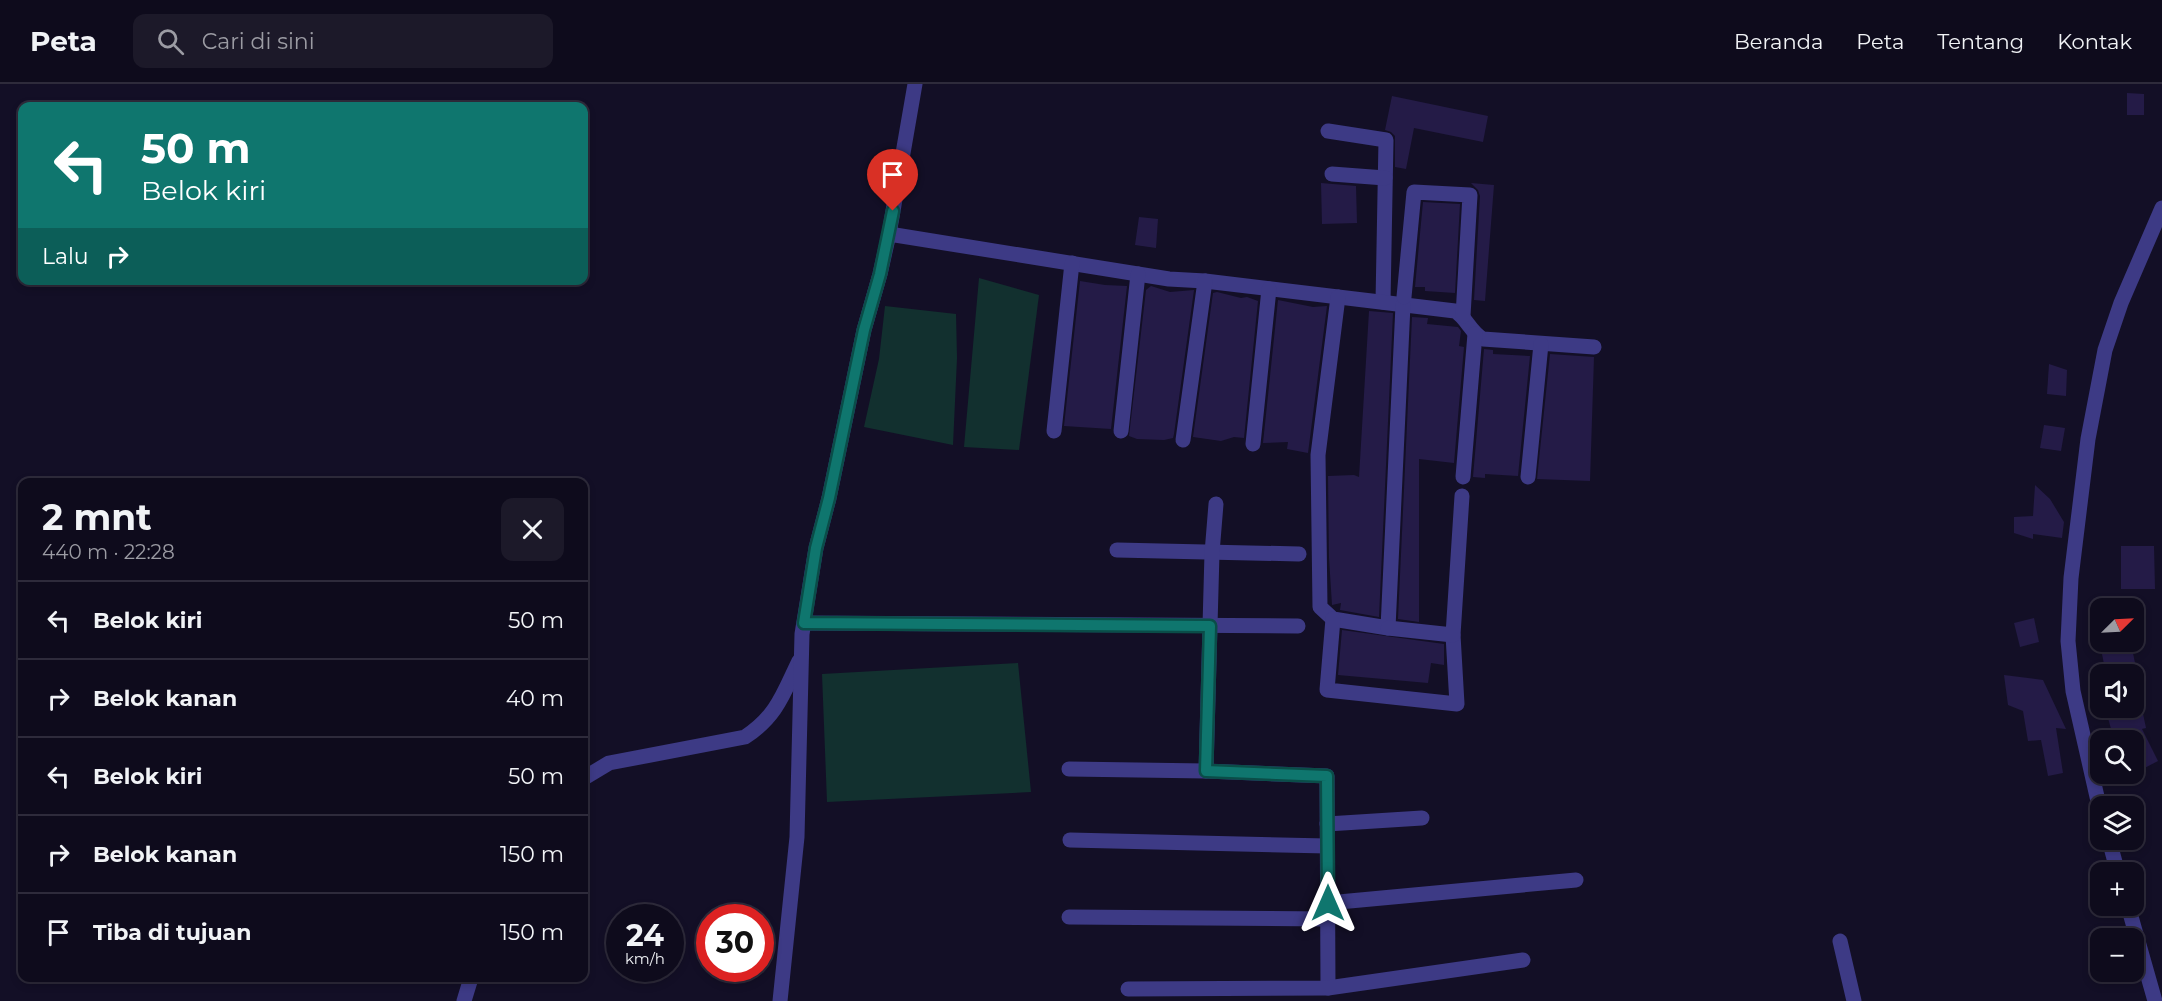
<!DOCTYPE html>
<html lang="id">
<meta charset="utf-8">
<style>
body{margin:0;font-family:Montserrat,sans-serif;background:#1c1929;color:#f1f3f6;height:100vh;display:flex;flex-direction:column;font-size:22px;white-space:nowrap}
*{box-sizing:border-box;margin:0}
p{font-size:20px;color:#9b9ba3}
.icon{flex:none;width:33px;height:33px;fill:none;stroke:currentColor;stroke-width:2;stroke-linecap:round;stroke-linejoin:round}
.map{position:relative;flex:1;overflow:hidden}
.sheet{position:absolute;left:18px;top:394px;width:570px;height:504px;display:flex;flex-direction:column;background:#0e0b1c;border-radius:12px;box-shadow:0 3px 9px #0003,0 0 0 2px #2e2b3b}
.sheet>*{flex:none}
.hud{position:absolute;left:18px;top:18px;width:570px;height:183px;border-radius:12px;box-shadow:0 3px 9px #0003,0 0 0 2px #2e2b3b;background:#0f766e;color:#fff;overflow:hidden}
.needle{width:39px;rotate:66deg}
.controls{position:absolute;left:2090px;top:514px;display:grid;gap:12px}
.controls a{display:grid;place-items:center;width:54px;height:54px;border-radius:12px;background:#0e0b1c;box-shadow:0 3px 9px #0003,0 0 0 2px #2e2b3b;font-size:30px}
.speed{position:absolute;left:606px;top:820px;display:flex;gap:12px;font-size:30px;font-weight:700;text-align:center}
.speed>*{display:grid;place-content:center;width:78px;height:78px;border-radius:50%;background:#0e0b1c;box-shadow:0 3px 9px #0003,0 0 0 2px #2e2b3b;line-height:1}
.speed small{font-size:15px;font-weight:400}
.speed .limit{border:9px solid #d22;background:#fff;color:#111}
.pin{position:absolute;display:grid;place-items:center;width:51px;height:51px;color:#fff;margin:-62px -26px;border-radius:50% 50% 50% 0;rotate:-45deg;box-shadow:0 0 6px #0007}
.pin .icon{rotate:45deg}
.me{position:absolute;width:66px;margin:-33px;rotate:0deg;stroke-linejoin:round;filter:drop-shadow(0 0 4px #0008)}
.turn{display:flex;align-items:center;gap:21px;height:126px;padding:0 24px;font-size:27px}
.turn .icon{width:78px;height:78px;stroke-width:2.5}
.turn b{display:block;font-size:42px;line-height:51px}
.then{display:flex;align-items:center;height:57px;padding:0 24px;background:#0003;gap:12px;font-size:22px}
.round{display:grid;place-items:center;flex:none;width:63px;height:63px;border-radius:12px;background:#1c1929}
.summary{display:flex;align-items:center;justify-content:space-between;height:102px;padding:0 24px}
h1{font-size:36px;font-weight:700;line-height:45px}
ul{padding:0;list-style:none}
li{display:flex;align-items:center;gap:18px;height:78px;padding:0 24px;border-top:2px solid #2e2b3b}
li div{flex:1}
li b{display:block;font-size:22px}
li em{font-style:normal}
header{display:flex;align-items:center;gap:36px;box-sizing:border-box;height:84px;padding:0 30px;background:#0e0b1c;border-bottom:2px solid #2e2b3b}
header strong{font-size:28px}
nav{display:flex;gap:33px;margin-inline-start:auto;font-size:21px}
.search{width:420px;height:54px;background:#1c1929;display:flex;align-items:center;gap:15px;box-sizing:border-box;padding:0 21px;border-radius:12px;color:#9b9ba3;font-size:22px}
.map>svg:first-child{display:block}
.green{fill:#12302f}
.building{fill:#241b47}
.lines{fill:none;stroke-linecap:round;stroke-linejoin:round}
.street{stroke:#3d3a85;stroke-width:15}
.route-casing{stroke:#0a4d48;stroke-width:15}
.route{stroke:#0f766e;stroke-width:10}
</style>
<header>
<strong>Peta</strong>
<div class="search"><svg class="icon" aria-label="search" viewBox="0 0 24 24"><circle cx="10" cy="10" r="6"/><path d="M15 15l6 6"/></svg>Cari di sini</div>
<nav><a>Beranda</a><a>Peta</a><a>Tentang</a><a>Kontak</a></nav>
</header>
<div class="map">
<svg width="2162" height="917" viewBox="0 0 2162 917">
<rect width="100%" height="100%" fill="#130f26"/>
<g class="green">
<polygon points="979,194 1039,211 1019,366 964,363"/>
<polygon points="885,222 956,230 957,274 953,361 864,343 879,275"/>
<polygon points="1018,579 1031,708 827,718 822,590"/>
</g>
<g class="building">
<polygon points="2127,9 2144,10 2144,31 2127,31"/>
<polygon points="1392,12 1488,32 1483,58 1414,44 1406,85 1395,83 1395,52 1391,48 1385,46"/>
<polygon points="1321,99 1356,102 1357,139 1322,140"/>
<polygon points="1471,99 1494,101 1485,217 1474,216 1480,112 1478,106"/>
<polygon points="1423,118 1460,120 1455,209 1425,207 1425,203 1415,203"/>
<polygon points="1139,133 1158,135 1156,164 1135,161"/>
<polygon points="1080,197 1105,201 1127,202 1111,345 1064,342"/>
<polygon points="1151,202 1170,208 1194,206 1174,350 1173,354 1164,356 1137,355 1129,352 1146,206"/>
<polygon points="1217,208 1241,214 1247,213 1258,217 1244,354 1234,353 1221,357 1193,353 1213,209"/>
<polygon points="1278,216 1313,223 1327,222 1308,369 1287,365 1288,358 1263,359"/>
<polygon points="1369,227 1393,229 1379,533 1340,526 1341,519 1332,521 1329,474 1328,392 1354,391 1359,393"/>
<polygon points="1412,233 1428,234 1427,240 1458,243 1461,247 1459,262 1464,263 1454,379 1419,375 1419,538 1398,535"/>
<polygon points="1484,265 1493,266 1493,270 1530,272 1518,392 1485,390 1485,394 1473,393"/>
<polygon points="1550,270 1594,273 1590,397 1537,395"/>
<polygon points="2049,280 2067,286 2066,312 2047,310"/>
<polygon points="2044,341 2065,344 2061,367 2040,364"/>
<polygon points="2035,401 2050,415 2064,438 2062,454 2033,450 2033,455 2014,449 2014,433 2033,432"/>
<polygon points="2121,462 2154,462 2155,505 2121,505"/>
<polygon points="2034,534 2039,558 2020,563 2014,539"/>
<polygon points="1342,546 1444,560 1444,581 1431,579 1428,599 1338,591"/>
<polygon points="2131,559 2135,579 2105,585 2101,565"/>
<polygon points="2004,591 2043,596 2066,645 2056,644 2063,689 2048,692 2041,656 2028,657 2023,627 2008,621"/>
<polygon points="2133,625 2134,627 2142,625 2146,644 2142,645 2158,677 2133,690 2133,647 2113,652 2108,634 2133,627"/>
</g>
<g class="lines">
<g class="street">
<polyline points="1328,47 1386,56 1383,218"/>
<polyline points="1332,90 1385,94"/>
<path d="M889,150L1169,195L1205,197L1455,227C1467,234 1470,248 1483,255L1594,263"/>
<polyline points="1338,213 1318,371 1320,523 1333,535 1388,544 1403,221"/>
<polyline points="1404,213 1414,108 1470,111 1463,232"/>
<polyline points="1054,347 1072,179"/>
<polyline points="1121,347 1138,190"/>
<polyline points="1183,356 1205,197"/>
<polyline points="1253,360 1269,205"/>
<polyline points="1463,393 1475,250"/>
<polyline points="1528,393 1541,260"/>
<polyline points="1117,466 1299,470"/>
<polyline points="1333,535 1327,606 1457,620 1453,551"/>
<polyline points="804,539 1298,542"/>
<polyline points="1388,544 1453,551 1462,412"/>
<polyline points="1069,685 1206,687 1327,692 1328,904"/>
<polyline points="1206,687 1212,469 1216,420"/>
<path d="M584,694L609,679L745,653C777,632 783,610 799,577"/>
<polyline points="2100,726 2073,607 2068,557 2071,494 2088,355 2105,266 2121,219 2162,124"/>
<polyline points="1327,740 1422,734"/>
<polyline points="1070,756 1327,762"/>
<polyline points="2109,756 2118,789"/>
<polyline points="1328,819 1576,796"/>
<polyline points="2128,822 2155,917"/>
<polyline points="1069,833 1328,835"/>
<polyline points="1840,857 1854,917"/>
<polyline points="1128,905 1328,904 1523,876"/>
<polyline points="464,917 471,894"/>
<polyline points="780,917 797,753 802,550 816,464 829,414 864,246 880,190 889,150 915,0"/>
</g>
</g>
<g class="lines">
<defs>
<polyline id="route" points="893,127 880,190 864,246 829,414 816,464 804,539 1210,542 1206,687 1327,692 1328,819"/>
</defs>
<use href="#route" class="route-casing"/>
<use href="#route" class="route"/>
</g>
</svg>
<div class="controls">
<a><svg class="needle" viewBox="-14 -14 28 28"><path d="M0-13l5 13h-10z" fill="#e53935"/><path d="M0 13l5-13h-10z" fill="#9b9ba3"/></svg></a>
<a><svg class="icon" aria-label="sound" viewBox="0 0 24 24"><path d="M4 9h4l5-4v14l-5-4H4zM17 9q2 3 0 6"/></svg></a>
<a><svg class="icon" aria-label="search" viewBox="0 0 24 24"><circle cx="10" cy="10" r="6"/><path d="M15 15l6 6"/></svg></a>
<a><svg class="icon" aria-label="layers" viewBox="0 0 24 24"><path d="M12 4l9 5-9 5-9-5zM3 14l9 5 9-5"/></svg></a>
<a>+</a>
<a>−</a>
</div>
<div class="speed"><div>24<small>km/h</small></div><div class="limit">30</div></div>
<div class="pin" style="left:893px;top:127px;background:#d93025"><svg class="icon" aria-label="arrive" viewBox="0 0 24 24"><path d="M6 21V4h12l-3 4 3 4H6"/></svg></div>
<svg class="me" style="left:1328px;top:819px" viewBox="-20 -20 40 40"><path d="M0-17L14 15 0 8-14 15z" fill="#0f766e" stroke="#fff" stroke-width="4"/></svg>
<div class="hud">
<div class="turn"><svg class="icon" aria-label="left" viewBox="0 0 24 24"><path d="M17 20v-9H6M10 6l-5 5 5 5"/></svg><div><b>50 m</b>Belok kiri</div></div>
<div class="then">Lalu<svg class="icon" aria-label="right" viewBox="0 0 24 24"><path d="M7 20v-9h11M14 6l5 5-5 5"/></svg></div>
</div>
<section class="sheet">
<div class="summary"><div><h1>2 mnt</h1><p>440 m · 22:28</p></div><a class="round"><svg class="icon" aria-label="close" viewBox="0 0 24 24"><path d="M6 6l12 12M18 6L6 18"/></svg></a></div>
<ul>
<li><svg class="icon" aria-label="left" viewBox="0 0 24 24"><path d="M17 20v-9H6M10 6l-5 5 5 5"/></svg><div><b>Belok kiri</b></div><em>50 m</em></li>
<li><svg class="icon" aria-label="right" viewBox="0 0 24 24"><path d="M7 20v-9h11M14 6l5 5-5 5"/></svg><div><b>Belok kanan</b></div><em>40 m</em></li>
<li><svg class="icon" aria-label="left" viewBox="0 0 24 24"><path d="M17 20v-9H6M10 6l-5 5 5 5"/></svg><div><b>Belok kiri</b></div><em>50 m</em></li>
<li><svg class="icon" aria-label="right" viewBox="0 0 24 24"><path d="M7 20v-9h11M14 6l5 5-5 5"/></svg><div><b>Belok kanan</b></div><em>150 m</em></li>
<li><svg class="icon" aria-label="arrive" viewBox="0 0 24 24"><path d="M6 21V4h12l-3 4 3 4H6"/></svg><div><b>Tiba di tujuan</b></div><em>150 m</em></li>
</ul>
</section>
</div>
